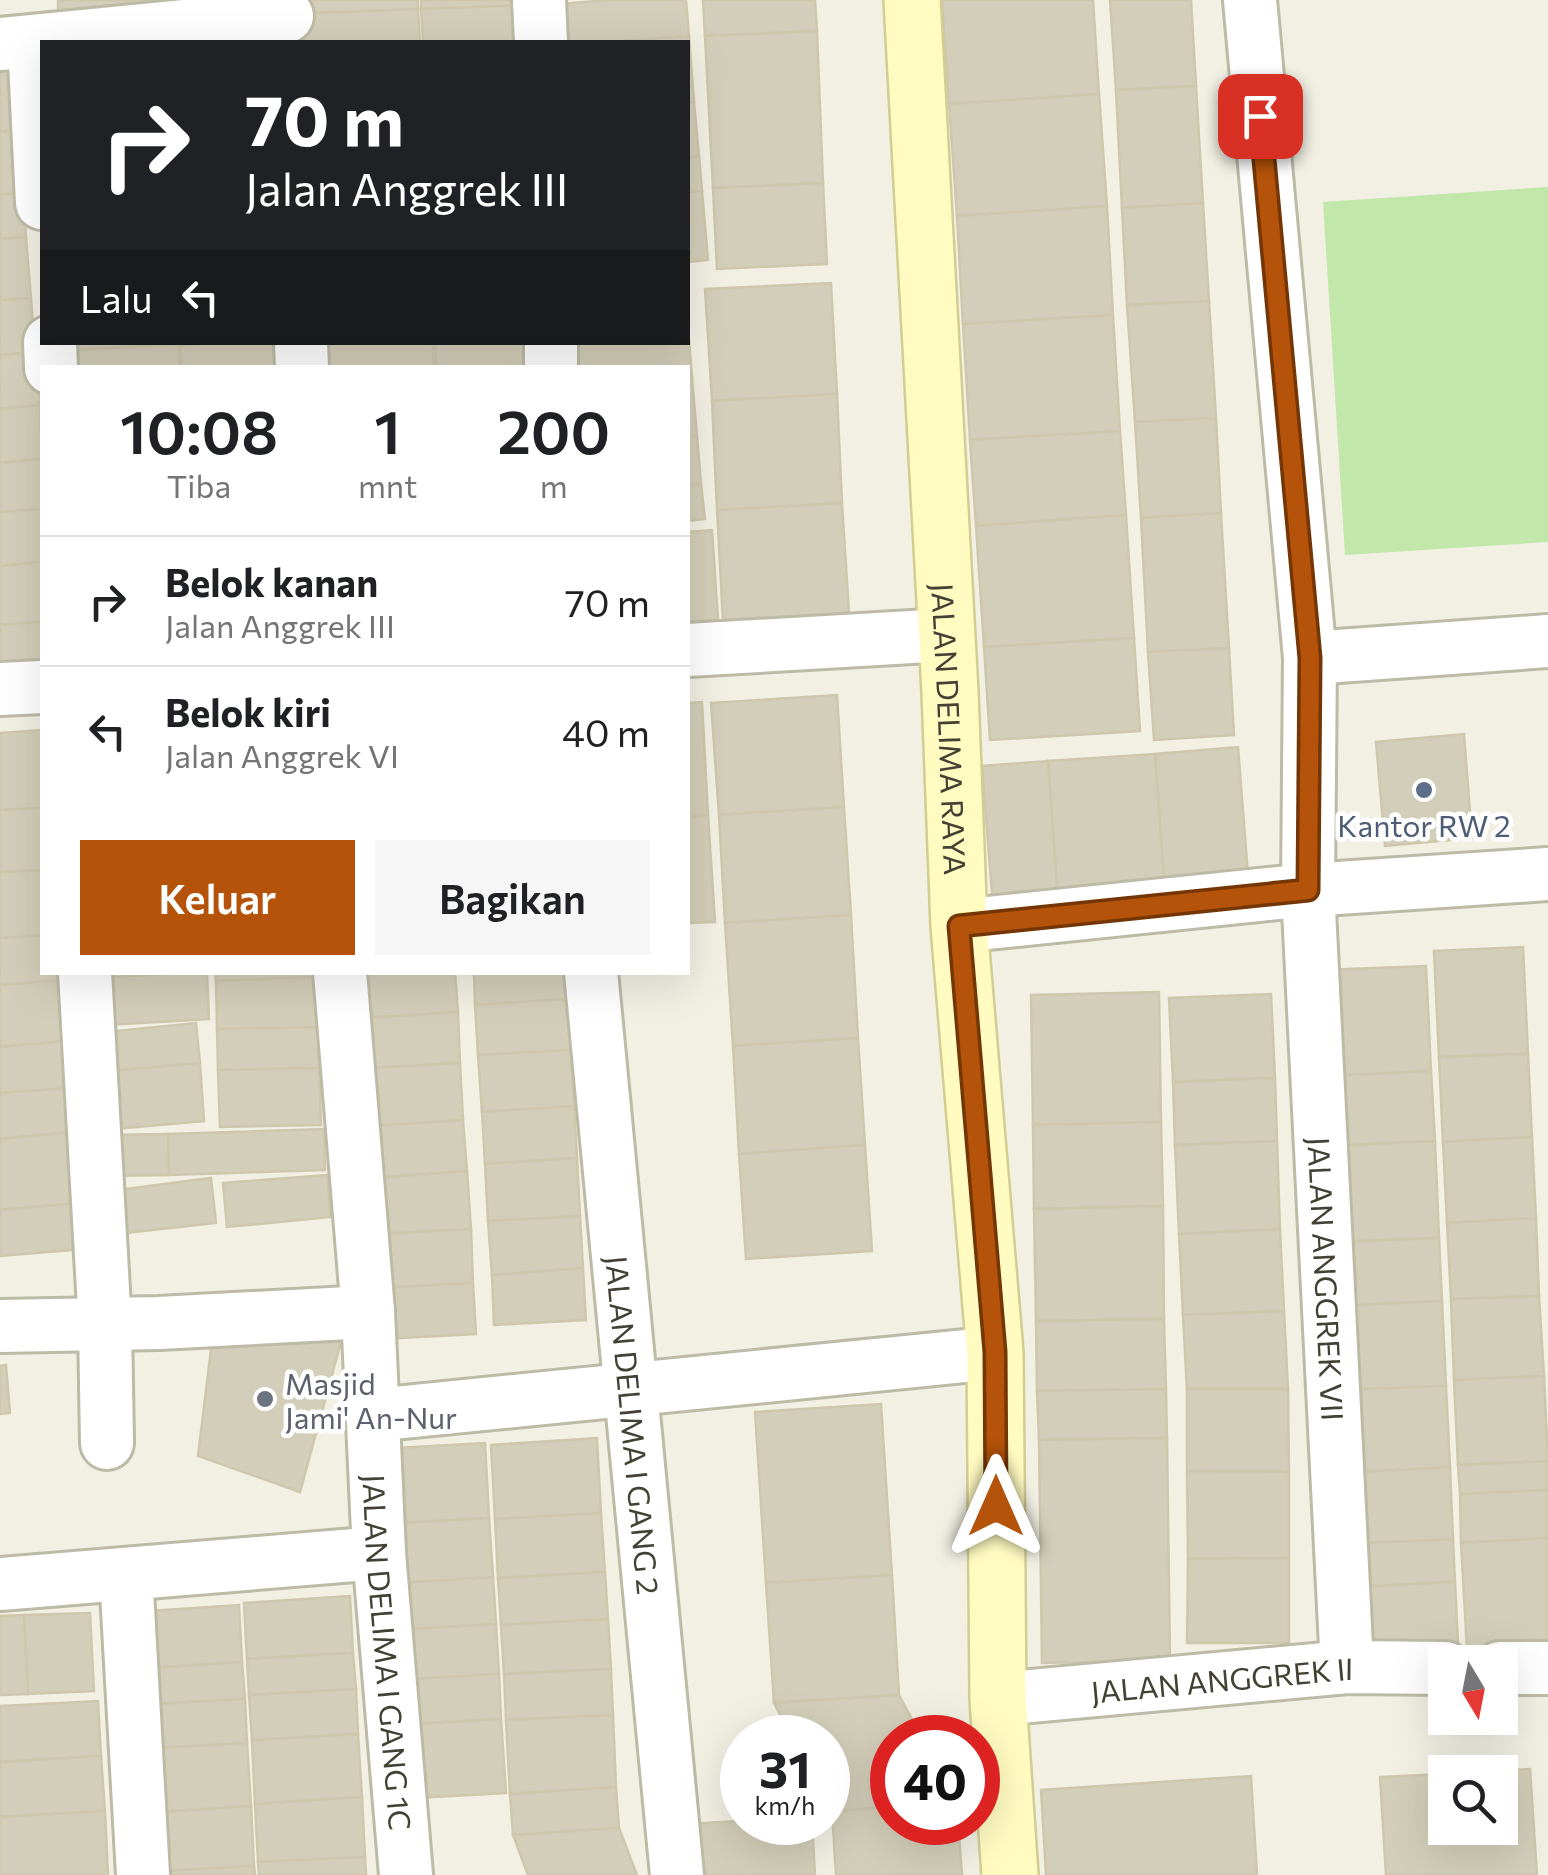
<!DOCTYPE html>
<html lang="id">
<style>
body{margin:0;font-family:Commissioner,sans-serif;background:#f6f6f6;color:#202124;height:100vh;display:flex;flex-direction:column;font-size:38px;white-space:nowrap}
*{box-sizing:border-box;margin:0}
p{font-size:32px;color:#757577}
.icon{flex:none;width:55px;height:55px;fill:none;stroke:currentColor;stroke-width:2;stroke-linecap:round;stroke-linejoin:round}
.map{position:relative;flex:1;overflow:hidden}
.sheet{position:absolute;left:40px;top:365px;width:650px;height:610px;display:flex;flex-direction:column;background:#fff;border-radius:0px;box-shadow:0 10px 40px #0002}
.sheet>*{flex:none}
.hud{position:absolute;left:40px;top:40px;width:650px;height:305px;border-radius:0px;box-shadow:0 10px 40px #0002;background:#202124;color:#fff;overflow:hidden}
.needle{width:65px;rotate:170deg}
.fabs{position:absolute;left:1428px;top:1645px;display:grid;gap:20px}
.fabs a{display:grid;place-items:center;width:90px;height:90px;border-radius:0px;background:#fff;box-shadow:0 10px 40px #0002;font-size:50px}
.speed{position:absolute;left:720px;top:1715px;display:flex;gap:20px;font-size:50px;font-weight:700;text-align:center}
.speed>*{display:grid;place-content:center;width:130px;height:130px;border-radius:50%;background:#fff;box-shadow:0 10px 40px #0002;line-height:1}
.speed small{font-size:25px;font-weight:400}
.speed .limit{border:15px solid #d22;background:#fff;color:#111}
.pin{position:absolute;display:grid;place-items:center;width:85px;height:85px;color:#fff;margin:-42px;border-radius:20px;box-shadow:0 5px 15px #0006}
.me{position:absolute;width:110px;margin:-55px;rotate:0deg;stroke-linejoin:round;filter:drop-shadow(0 0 8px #0008)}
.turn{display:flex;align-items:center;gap:35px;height:210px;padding:0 40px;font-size:45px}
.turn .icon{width:130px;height:130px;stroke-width:2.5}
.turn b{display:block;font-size:70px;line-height:85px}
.then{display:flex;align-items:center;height:95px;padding:0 40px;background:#0003;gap:20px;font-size:38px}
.eta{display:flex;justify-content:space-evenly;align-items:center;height:170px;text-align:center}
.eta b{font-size:60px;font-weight:600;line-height:70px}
.button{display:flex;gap:20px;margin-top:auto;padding:20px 40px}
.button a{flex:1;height:115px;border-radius:0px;background:#b45309;color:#fff;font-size:40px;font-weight:600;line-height:115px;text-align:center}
.button a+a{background:#f6f6f6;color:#202124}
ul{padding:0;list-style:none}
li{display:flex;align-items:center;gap:30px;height:130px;padding:0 40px;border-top:2px solid #e0e0e0}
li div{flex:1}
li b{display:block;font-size:38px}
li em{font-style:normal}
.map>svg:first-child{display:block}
.green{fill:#c1e7ab}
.building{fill:#d3ceb9;stroke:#cec7ac;stroke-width:2.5}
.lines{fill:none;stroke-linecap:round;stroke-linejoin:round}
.street-casing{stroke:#bdbaa6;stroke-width:58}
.secondary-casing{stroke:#d2ce93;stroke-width:60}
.street{stroke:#fff;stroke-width:52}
.secondary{stroke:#fffbc1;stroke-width:55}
.route-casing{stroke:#753606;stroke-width:25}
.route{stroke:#b45309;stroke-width:18}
.service-dot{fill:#5c6f8a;stroke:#fff;stroke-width:4}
.worship-dot{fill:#6b7280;stroke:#fff;stroke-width:4}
.labels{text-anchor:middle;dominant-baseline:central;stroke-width:9;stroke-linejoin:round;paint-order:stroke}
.street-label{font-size:30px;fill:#434034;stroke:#fff}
.service-label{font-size:30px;fill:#4e5e75;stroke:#fff}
.worship-label{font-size:30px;fill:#5b616d;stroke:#fff;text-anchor:start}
</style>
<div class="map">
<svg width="1548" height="1875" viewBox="0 0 1548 1875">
<rect width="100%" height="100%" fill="#f2f0e3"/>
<polygon class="green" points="1548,187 1548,542 1345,555 1323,202"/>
<g class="building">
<polygon points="58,0 180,0 180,14 58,10"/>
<polygon points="291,0 418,0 418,9 292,14"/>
<polygon points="421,0 529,0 529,5 421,9"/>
<polygon points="607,0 686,0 689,36 611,42 554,42 550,5"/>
<polygon points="703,0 815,0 817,31 705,36"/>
<polygon points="942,0 1093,0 1099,94 949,104"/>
<polygon points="1110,0 1191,0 1196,86 1116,90"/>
<polygon points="529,5 531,42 423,42 421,9"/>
<polygon points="418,9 420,42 293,42 292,14"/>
<polygon points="817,31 823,183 713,188 705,36"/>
<polygon points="689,36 694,102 688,103 688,42 611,42"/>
<polygon points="11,59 16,130 0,132 0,60"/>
<polygon points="1196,86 1203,203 1122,208 1116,90"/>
<polygon points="1099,94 1107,206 957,216 949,104"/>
<polygon points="694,102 699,156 688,157 688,103"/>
<polygon points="16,130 23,193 0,195 0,132"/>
<polygon points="699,156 702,191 688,192 688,157"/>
<polygon points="823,183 827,264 717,269 713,188"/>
<polygon points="702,191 708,260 688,262 688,192"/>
<polygon points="23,193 26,237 0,239 0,195"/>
<polygon points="1203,203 1209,301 1127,305 1122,208"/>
<polygon points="1107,206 1113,315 963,324 957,216"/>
<polygon points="26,237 31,298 0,300 0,239"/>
<polygon points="831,283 837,394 712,401 705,289"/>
<polygon points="31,298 35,352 0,355 0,300"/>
<polygon points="1209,301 1216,418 1135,422 1127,305"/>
<polygon points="1113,315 1120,431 970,440 963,324"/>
<polygon points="688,327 692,379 688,379 688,368 564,368 563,342 688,342"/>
<polygon points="63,342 179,342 179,344 63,351"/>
<polygon points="219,342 284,342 285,368 182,368 180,346"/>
<polygon points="306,342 433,342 434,368 307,368"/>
<polygon points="435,342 544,342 545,368 436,368"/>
<polygon points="179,344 180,368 64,368 63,351"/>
<polygon points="35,352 40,405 0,409 0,355"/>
<polygon points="688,379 692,379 697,436 688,437"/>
<polygon points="837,394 842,503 717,510 712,401"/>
<polygon points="40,405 42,459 0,463 0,409"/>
<polygon points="1216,418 1221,513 1141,518 1135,422"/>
<polygon points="1120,431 1126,515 976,526 970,440"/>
<polygon points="697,436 701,484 688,485 688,437"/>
<polygon points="42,459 42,509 0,512 0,463"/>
<polygon points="701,484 705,519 688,521 688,485"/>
<polygon points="842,503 849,613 723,620 717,510"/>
<polygon points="42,509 42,562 0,566 0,512"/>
<polygon points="1221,513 1229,648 1148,652 1141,518"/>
<polygon points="1126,515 1134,638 984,647 976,526"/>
<polygon points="712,530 718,620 688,621 688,532"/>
<polygon points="42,562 42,622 0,625 0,566"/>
<polygon points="42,622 42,680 0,683 0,625"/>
<polygon points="1134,638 1140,731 990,740 984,647"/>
<polygon points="1229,648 1234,735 1154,740 1148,652"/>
<polygon points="837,695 844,807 719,815 711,703"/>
<polygon points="702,702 708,815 688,817 688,703"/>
<polygon points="42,730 42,808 0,810 0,733"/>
<polygon points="1464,734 1472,838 1385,846 1376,742"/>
<polygon points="1238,747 1249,888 1165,894 1155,754"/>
<polygon points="1155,754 1165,894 1058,901 1048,761"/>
<polygon points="1048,761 1058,901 993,906 982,766"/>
<polygon points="844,807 851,915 725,923 719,815"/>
<polygon points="42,808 42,870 0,872 0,810"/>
<polygon points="708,815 715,922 688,923 688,817"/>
<polygon points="42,870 42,935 0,938 0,872"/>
<polygon points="851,915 858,1038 733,1046 725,923"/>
<polygon points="42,935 42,972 62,972 62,980 0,985 0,938"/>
<polygon points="1523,947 1528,1054 1439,1057 1434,951"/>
<polygon points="1426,966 1431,1071 1327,1076 1322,970"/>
<polygon points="207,972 209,1019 90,1026 87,978"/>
<polygon points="215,972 317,972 318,977 216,981"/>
<polygon points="363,972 455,972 458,1012 365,1018"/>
<polygon points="474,972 566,972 568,999 475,1005"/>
<polygon points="318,977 318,1027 217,1029 216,981"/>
<polygon points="62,980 66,1041 0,1047 0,985"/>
<polygon points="1159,992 1161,1122 1033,1125 1031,995"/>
<polygon points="1271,994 1275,1078 1173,1082 1169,998"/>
<polygon points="568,999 571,1050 478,1055 475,1005"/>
<polygon points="458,1012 460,1063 368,1068 365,1018"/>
<polygon points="196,1023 200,1063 99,1072 95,1033"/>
<polygon points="318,1027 319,1068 218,1070 217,1029"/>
<polygon points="858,1038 865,1145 739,1154 733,1046"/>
<polygon points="66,1041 70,1088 0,1093 0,1047"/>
<polygon points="571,1050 574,1106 482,1112 478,1055"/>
<polygon points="1528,1054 1532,1137 1443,1142 1439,1057"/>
<polygon points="200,1063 204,1121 104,1130 99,1072"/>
<polygon points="460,1063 463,1120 372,1126 368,1068"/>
<polygon points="319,1068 321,1125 220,1127 218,1070"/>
<polygon points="1431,1071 1435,1141 1330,1146 1327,1076"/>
<polygon points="1275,1078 1277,1141 1175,1145 1173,1082"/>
<polygon points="70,1088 72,1132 0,1139 0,1093"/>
<polygon points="574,1106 577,1158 485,1164 482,1112"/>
<polygon points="463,1120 467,1171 375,1178 372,1126"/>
<polygon points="1161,1122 1163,1206 1034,1209 1033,1125"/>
<polygon points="324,1129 325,1170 169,1175 168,1134"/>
<polygon points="72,1132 79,1203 0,1210 0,1139"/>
<polygon points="168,1134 169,1175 106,1176 106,1135"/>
<polygon points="1532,1137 1536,1218 1447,1223 1443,1142"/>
<polygon points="1277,1141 1280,1229 1179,1234 1175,1145"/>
<polygon points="1435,1141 1439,1238 1335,1242 1330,1146"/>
<polygon points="865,1145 872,1251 746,1259 739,1154"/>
<polygon points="577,1158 580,1216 488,1221 485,1164"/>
<polygon points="467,1171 471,1229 378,1234 375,1178"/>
<polygon points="327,1175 331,1217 227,1227 223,1183"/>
<polygon points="211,1178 216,1223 116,1234 110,1191"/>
<polygon points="79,1203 83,1249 0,1256 0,1210"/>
<polygon points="1163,1206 1164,1319 1036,1321 1034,1209"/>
<polygon points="580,1216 583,1268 492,1275 488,1221"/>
<polygon points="1536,1218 1539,1296 1451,1299 1447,1223"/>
<polygon points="471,1229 473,1283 381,1288 378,1234"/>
<polygon points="1280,1229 1284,1311 1183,1315 1179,1234"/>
<polygon points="1439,1238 1442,1301 1337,1306 1335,1242"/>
<polygon points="583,1268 586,1320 494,1325 492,1275"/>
<polygon points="473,1283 476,1334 384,1339 381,1288"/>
<polygon points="1539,1296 1544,1376 1454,1380 1451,1299"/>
<polygon points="1442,1301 1446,1386 1342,1390 1337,1306"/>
<polygon points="1284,1311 1288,1389 1187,1389 1183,1315"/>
<polygon points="1164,1319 1166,1389 1037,1391 1036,1321"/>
<polygon points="213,1333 302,1334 341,1342 300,1492 198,1456"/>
<polygon points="6,1365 10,1413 0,1414 0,1366"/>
<polygon points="1544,1376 1548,1461 1458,1465 1454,1380"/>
<polygon points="1446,1386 1450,1467 1345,1473 1342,1390"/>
<polygon points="1166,1389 1167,1438 1039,1440 1037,1391"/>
<polygon points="1187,1389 1288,1389 1289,1472 1187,1471"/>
<polygon points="881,1404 892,1575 766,1583 755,1412"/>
<polygon points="597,1438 601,1513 495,1519 491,1445"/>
<polygon points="1167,1438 1170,1660 1042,1663 1039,1440"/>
<polygon points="485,1443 489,1518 383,1524 379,1449"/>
<polygon points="1548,1461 1548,1490 1460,1494 1458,1465"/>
<polygon points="1450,1467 1453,1539 1349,1544 1345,1473"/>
<polygon points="1187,1471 1289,1472 1289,1558 1188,1559"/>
<polygon points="1548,1490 1548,1538 1461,1543 1460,1494"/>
<polygon points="601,1513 605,1572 498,1578 495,1519"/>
<polygon points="489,1518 493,1577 386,1584 383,1524"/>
<polygon points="1548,1538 1548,1645 1467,1649 1461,1543"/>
<polygon points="1453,1539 1455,1582 1351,1587 1349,1544"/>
<polygon points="1289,1558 1289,1643 1187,1643 1188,1559"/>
<polygon points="605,1572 608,1619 501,1625 498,1578"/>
<polygon points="892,1575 899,1695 774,1703 766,1583"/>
<polygon points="493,1577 496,1624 390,1630 386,1584"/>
<polygon points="1455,1582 1458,1644 1353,1648 1351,1587"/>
<polygon points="350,1596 353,1653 247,1659 244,1603"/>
<polygon points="239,1605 242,1662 137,1669 133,1612"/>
<polygon points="90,1613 94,1691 28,1694 24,1615"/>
<polygon points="24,1615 28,1694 0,1695 0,1616"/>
<polygon points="608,1619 611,1669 504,1674 501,1625"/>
<polygon points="496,1624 499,1674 392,1680 390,1630"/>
<polygon points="353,1653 356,1689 249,1695 247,1659"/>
<polygon points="242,1662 245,1699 138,1705 137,1669"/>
<polygon points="611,1669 613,1715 506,1720 504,1674"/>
<polygon points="499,1674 501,1719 394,1725 392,1680"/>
<polygon points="356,1689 358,1734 252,1740 249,1695"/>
<polygon points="899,1695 922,1738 892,1738 892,1807 832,1811 828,1803 828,1738 792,1738 774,1703"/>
<polygon points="245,1699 247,1743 141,1749 138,1705"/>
<polygon points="98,1701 101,1756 0,1762 0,1706"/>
<polygon points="613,1715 616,1787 510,1794 506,1720"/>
<polygon points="501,1719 506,1793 398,1799 394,1725"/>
<polygon points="358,1734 362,1797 255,1804 252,1740"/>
<polygon points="247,1743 251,1806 145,1813 141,1749"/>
<polygon points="101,1756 105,1811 0,1817 0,1762"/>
<polygon points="1530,1769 1537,1875 1386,1875 1380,1777 1445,1774 1445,1828 1500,1828 1500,1772 1464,1772"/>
<polygon points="1251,1776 1257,1875 1046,1875 1041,1790"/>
<polygon points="616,1787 619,1828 513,1835 510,1794"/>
<polygon points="362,1797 365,1857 258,1862 255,1804"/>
<polygon points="251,1806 254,1866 148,1872 145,1813"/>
<polygon points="892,1807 892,1822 958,1822 962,1875 836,1875 832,1811"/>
<polygon points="105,1811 108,1875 0,1875 0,1817"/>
<polygon points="742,1821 812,1822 815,1875 689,1875 686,1824"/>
<polygon points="619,1828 637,1875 528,1875 513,1835"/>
<polygon points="365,1857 366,1875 259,1875 258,1862"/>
<polygon points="254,1866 255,1875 149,1875 148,1872"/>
</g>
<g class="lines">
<defs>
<g id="street">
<polyline points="539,0 541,42"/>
<path id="s1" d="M1250,0L1310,658L1308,890L1347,1667"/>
<polyline points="34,42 42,203"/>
<polyline points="0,44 287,16"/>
<polyline points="50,342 51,368"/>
<polyline points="301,342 302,368"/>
<polyline points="551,342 551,368"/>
<polyline points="688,650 946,635"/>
<polyline points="1310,658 1548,641"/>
<polyline points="0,689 42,687"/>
<polyline points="959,926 1308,890 1548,874"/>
<polyline points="85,972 105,1325 107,1443"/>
<path id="s2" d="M340,972L368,1312L379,1553L406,1875"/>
<path id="s3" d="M591,972L677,1875"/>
<polyline points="0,1326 159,1323 368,1312"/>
<polyline points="374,1415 995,1353"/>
<polyline points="126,1574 143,1875"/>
<polyline points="0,1584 379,1553"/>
<polyline points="1500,1668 1548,1668"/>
<path id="s4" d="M998,1699L1347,1667L1445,1668"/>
</g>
<g id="secondary">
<path id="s5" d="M912,0L950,692L959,926L995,1353L998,1699L1010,1875"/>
</g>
</defs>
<use href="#street" class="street-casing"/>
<use href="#secondary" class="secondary-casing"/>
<use href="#street" class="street"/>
<use href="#secondary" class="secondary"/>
</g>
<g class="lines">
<defs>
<polyline id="route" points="996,1506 995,1352 959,926 1308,890 1310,658 1260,116"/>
</defs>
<use href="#route" class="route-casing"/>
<use href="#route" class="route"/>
</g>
<circle class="service-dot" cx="1424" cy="790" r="10"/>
<circle class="worship-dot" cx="265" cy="1399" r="10"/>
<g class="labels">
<g class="street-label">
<text stroke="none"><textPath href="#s5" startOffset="730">JALAN DELIMA RAYA</textPath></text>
<text stroke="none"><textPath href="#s1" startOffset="1282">JALAN ANGGREK VII</textPath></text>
<text stroke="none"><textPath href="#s3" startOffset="455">JALAN DELIMA I GANG 2</textPath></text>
<text stroke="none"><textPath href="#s2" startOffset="682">JALAN DELIMA I GANG 1C</textPath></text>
<text stroke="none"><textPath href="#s4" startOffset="225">JALAN ANGGREK II</textPath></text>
</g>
<g class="service-label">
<text x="1424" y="824">Kantor RW 2</text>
</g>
<g class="worship-label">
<text x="285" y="1382">Masjid<tspan x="285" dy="34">Jami' An-Nur</tspan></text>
</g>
</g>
</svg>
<div class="fabs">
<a><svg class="needle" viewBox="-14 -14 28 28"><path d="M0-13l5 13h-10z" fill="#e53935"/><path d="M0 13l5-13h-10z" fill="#757577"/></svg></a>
<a><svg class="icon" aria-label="search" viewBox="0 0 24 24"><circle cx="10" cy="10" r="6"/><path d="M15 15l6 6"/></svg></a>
</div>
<div class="speed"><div>31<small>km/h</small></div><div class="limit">40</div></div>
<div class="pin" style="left:1260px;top:116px;background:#d93025"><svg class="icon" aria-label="arrive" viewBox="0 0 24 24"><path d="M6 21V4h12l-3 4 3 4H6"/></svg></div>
<svg class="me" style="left:996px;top:1506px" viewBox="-20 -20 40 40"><path d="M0-17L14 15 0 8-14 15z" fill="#b45309" stroke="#fff" stroke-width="4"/></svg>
<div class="hud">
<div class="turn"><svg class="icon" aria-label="right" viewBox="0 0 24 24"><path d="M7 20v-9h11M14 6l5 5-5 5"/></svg><div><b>70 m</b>Jalan Anggrek III</div></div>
<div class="then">Lalu<svg class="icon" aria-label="left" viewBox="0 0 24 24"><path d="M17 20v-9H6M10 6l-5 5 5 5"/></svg></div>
</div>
<section class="sheet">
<div class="eta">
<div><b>10:08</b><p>Tiba</p></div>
<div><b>1</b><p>mnt</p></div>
<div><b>200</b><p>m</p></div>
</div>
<ul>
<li><svg class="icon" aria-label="right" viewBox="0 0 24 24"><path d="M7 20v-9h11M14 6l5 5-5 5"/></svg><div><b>Belok kanan</b><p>Jalan Anggrek III</p></div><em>70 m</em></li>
<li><svg class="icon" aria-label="left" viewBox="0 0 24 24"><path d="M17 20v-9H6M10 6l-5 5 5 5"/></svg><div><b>Belok kiri</b><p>Jalan Anggrek VI</p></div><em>40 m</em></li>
</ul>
<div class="button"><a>Keluar</a><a>Bagikan</a></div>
</section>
</div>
